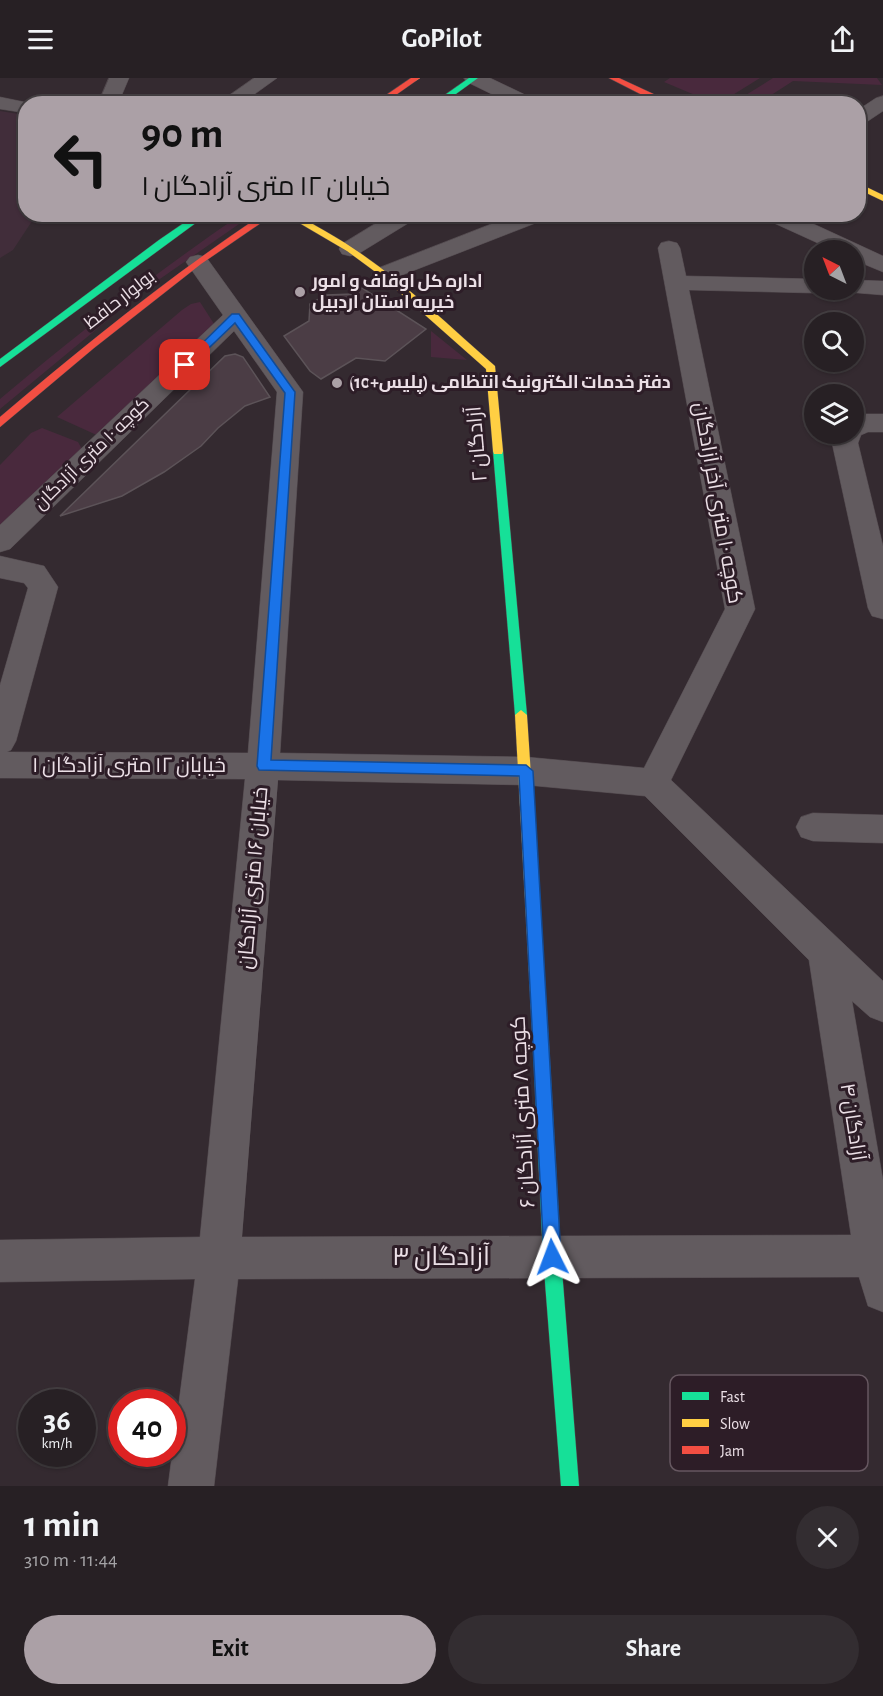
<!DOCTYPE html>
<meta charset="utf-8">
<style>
body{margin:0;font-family:"Alegreya Sans",Cairo,sans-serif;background:#332d31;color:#f1f3f6;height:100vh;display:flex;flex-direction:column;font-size:22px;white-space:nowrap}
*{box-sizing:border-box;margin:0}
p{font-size:20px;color:#a4a3a6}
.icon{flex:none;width:33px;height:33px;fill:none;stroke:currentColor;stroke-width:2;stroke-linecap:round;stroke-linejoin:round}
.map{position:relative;height:1408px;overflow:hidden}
.panel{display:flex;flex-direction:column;background:#272024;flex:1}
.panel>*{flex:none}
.guide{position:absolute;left:18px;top:18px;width:848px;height:126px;border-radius:24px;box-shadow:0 2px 4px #0004,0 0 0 2px #433e41;background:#aba0a6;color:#111;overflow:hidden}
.needle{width:39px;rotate:318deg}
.tools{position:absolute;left:804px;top:162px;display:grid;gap:12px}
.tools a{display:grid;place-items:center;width:60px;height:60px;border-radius:50%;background:#272024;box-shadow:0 2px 4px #0004,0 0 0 2px #433e41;font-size:30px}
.speed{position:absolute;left:18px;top:1311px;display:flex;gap:12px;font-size:30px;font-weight:700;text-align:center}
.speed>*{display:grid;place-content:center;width:78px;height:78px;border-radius:50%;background:#272024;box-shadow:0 2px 4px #0004,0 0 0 2px #433e41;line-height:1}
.speed small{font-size:15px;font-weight:400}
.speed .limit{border:9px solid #d22;background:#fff;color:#111}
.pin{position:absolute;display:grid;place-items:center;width:51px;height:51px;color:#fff;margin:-26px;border-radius:12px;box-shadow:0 3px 9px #0006}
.me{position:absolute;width:66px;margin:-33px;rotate:357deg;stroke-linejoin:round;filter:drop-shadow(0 0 4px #0008)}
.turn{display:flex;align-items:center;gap:21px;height:126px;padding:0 24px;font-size:27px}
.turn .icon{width:78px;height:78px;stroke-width:2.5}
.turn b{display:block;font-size:42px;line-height:51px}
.round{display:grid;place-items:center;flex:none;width:63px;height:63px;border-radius:32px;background:#332d31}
.head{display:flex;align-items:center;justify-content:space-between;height:102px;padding:0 24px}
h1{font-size:36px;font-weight:700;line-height:45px}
.cta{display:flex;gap:12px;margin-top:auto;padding:12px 24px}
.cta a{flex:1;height:69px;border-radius:36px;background:#aba0a6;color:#111;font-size:24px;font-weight:700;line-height:69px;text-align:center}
.cta a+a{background:#332d31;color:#f1f3f6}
header{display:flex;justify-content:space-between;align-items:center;height:78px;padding:0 24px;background:#272024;font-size:27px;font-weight:700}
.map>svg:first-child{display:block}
.built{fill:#412d3a}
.green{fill:#49293d}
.building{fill:#4b3d45;stroke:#5c5358;stroke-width:1.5}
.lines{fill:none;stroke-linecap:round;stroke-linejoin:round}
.street-casing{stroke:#51484d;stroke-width:1}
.fast-casing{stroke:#51484d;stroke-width:1}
.slow-casing{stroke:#51484d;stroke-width:1}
.jam-casing{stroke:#51484d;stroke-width:1}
.street{fill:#625b5f;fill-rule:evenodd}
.fast{fill:#16e098;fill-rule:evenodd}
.slow{fill:#ffcf43;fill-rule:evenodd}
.jam{fill:#f24e42;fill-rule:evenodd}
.route{fill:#1a73e8;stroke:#114b97;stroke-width:1.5}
.poi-dot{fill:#aba0a6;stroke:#2d1d27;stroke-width:2}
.labels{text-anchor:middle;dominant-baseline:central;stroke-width:6;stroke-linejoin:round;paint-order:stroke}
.far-poi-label{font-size:18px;font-weight:bold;fill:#ebdfe6;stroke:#2d1d27;text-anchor:start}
.far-street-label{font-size:18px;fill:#ebdfe6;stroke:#2d1d27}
.street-label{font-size:21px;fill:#ebdfe6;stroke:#2d1d27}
.near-street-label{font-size:26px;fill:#ebdfe6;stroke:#2d1d27}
.key{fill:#2d1d27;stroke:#665760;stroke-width:1.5}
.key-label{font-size:16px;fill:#ebdfe6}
</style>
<header><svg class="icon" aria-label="menu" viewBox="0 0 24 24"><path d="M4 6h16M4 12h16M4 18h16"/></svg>GoPilot<svg class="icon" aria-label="share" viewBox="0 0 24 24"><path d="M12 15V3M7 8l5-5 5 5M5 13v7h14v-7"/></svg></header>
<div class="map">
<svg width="883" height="1408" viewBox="0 0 883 1408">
<rect width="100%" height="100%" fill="#342a30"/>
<polygon class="built" points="0,33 25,37 26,136 36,137 13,172 0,180"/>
<g class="green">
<polygon points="670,0 760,0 731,18 702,20 664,4"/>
<polygon points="773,0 877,0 882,7 793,3 759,25 740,25 741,20"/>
<path d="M240,137H252L144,212L0,331V321C77,256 157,194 240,137Z"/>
<polygon points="200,224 216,249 101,359 57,339 182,232 191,226"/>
<polygon points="431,253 467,282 431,279"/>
<polygon points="42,350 78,364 83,373 0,453 0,387 31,355"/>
</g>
<g class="building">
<polygon points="362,210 426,251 385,283 356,280 321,301 310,293 284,258 309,243 310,226 326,217 353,216"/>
<polygon points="235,276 243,279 270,319 245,328 218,350 201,368 164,394 122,418 60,438 225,278"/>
</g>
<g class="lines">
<defs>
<g id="street">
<polygon points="109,0 129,0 118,26 98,26"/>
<polygon points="254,0 277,0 241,26 217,26"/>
<polygon points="464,0 490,0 536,22 539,26 512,26 467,4"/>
<polygon points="883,18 883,33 865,45 858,47 858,32 876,20"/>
<polygon points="0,19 34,26 26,26 26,35 0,31"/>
<polygon points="391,136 418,136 415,141 358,176 350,178 342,176 339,171 342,166"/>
<polygon points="517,136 549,136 546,141 392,201 384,203 376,201 372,196 376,191"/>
<polygon points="762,136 792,136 883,178 883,194 854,182 854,172 833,172 765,141"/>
<path d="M669,163L677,165L680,170L686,198L814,201V212H823L814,215L689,212L755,531L671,702L883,903V944L870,939L852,923L883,1102V1234L868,1228L859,1199L238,1201L214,1408H168L195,1201L0,1204V1162L200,1159L245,701L0,700V607L28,510L24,505L0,500V478L44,488L58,509L16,663L11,672L7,674L248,675L277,314L234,253L10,471L0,474V447L223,237L186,184L190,179L198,177L206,179L303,314L280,675L526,679L644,690L725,531L658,170L661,165ZM278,702L526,707L645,718L809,882L851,1157L242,1159Z"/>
<polygon points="854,202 883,203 883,217 846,214 844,212 854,212"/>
<polygon points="863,336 883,336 883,354 868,354 861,357 858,365 883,468 883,541 872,538 868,530 832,365 835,356 854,356 854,339"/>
<polygon points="813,735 883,737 883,765 813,763 801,759 796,749 801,739"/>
</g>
<g id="fast">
<polygon points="469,0 478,0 442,26 432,26"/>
<polygon points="197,136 208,136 0,289 0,281 159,162"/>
<polygon points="498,369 503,373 527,637 521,642 515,637 493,373"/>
<polygon points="541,962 546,964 549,969 561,1179 579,1408 561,1408 543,1179 533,969 536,964"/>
</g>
<g id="slow">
<polygon points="412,0 420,0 415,3"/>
<polygon points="858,105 883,117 883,123 858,111"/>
<path d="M284,136C300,136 312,146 325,153C389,189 440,240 495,288L503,373L502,376H494L493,373L486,291L381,198L347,173Z"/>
<polygon points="521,632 527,637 549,969 546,974 541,976 536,974 533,969 515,637"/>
</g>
<g id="jam">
<polygon points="411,0 420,0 383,26 373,26"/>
<polygon points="609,0 619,0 660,19 679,26 654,23"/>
<path d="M263,136H274L201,186L94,270L0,349V339C86,266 169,199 263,136Z"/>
</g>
</defs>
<use href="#street" class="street-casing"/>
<use href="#fast" class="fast-casing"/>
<use href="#slow" class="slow-casing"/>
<use href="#jam" class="jam-casing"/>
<use href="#street" class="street"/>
<use href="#fast" class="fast"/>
<use href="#slow" class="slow"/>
<use href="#jam" class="jam"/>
</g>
<polygon class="route" points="232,236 239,236 295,314 271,682 526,687 533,693 561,1179 558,1185 552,1188 546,1185 544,1179 519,698 259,692 257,688 285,315 235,245 189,289 185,290 180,287"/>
<g class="poi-dot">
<circle cx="300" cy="214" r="6"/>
<circle cx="337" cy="305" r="6"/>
</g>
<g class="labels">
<g class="far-poi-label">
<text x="312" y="204">اداره کل اوقاف و امور<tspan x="312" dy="21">خیریه استان اردبیل</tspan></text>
<text x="349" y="305">دفتر خدمات الکترونیک انتظامی (پلیس+10)</text>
</g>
<g class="far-street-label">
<text transform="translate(120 222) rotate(-38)">بولوار حافظ</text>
<text transform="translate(92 376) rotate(-44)">کوچه ۱۰ متری آزادگان</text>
</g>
<g class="street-label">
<text transform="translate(477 366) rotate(-95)">آزادگان ۲</text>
<text transform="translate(718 425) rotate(80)">کوچه ۱۰ متری آخر آزادگان</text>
<text x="129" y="687">خیابان ۱۲ متری آزادگان ۱</text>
<text transform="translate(253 800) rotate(-85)">خیابان ۱۶ متری آزادگان</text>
<text transform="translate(523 1034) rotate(-93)">کوچه ۸ متری آزادگان ۶</text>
<text transform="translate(853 1044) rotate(81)">آزادگان ۴</text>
</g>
<g class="near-street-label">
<text x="441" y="1179">آزادگان ۳</text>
</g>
</g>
<rect x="670" y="1297" width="198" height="96" rx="9" class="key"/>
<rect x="682" y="1314" width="27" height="8" fill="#16e098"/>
<rect x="682" y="1341" width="27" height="8" fill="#ffcf43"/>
<rect x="682" y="1368" width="27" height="8" fill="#f24e42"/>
<g class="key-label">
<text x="720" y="1324">Fast</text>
<text x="720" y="1351">Slow</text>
<text x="720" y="1378">Jam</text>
</g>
</svg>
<div class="tools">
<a><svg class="needle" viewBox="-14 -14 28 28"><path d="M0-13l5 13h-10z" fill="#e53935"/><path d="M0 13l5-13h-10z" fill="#a4a3a6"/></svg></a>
<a><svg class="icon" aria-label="search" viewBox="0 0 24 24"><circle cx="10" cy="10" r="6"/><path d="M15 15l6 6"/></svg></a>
<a><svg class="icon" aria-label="layers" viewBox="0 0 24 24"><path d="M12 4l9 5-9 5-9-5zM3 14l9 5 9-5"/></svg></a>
</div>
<div class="speed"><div>36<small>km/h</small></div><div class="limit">40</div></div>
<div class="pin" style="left:185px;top:287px;background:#d93025"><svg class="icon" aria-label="arrive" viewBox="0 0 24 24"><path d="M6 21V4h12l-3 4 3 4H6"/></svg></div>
<svg class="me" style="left:552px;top:1179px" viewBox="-20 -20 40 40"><path d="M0-17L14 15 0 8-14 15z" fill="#1a73e8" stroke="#fff" stroke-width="4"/></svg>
<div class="guide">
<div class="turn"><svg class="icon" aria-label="left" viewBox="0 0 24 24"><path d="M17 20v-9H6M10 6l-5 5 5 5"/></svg><div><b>90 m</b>خیابان ۱۲ متری آزادگان ۱</div></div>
</div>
</div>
<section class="panel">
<div class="head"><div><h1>1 min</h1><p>310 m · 11:44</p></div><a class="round"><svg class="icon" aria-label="close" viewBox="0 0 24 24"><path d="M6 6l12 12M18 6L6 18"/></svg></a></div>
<div class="cta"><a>Exit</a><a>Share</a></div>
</section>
